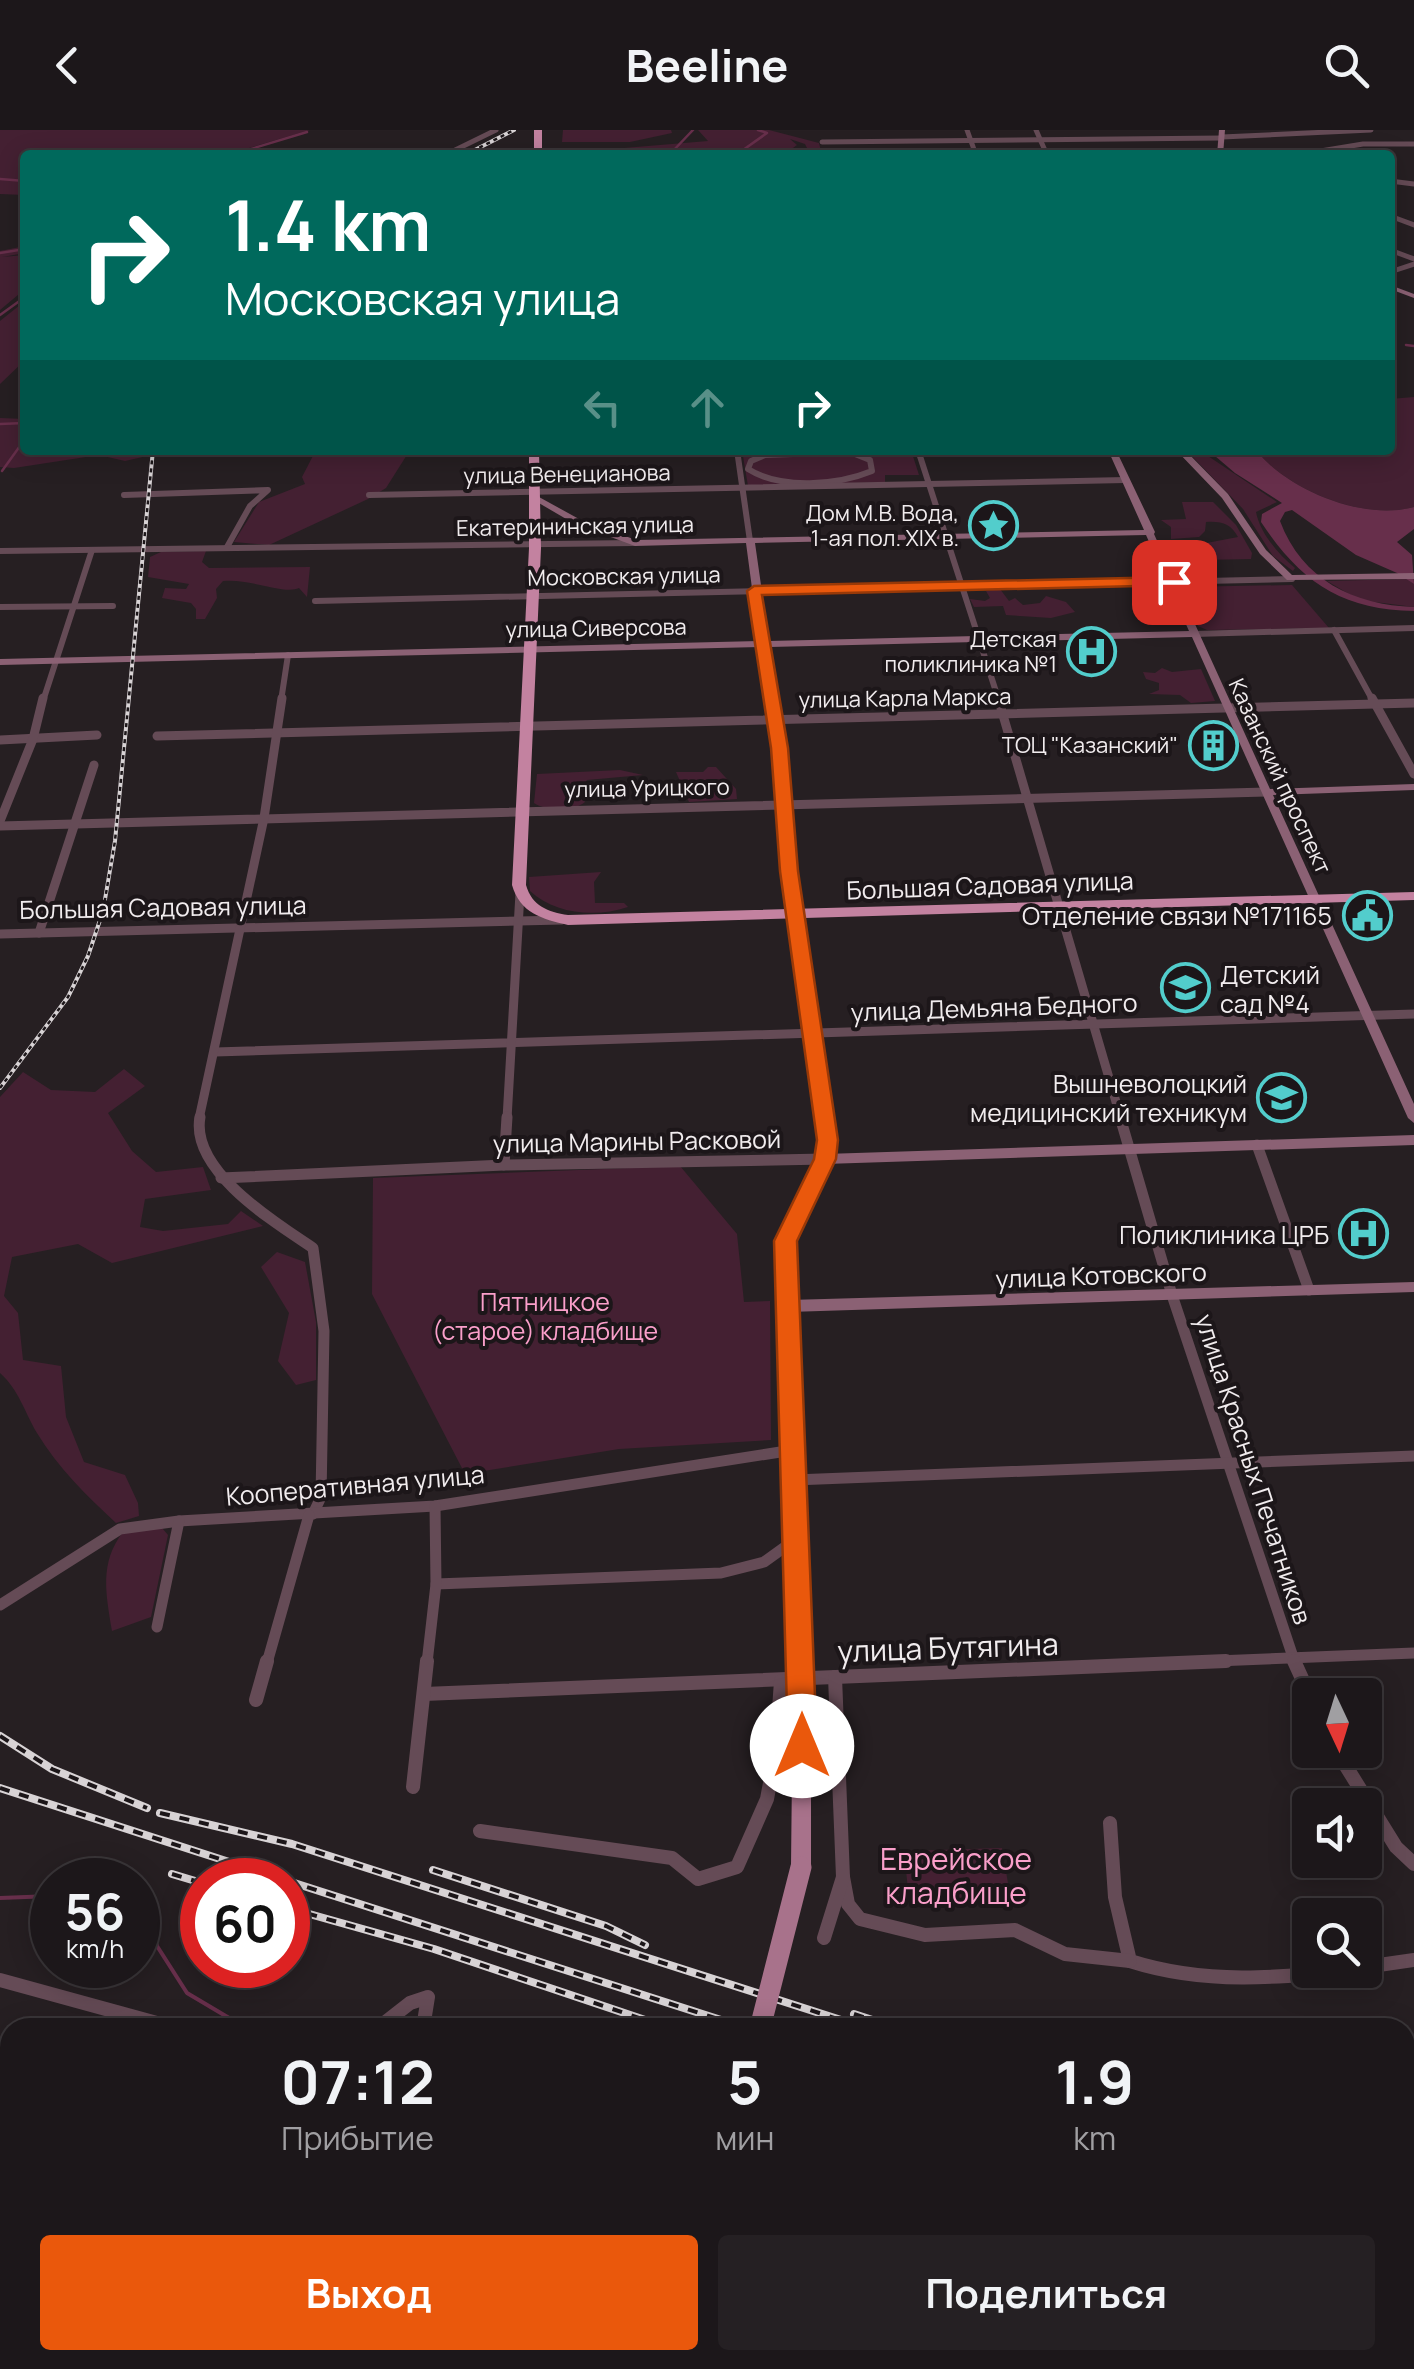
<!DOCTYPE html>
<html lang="ru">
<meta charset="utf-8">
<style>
body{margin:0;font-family:Manrope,sans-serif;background:#252023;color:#f1f3f6;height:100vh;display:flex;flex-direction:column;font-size:38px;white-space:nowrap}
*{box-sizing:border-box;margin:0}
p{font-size:32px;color:#a09fa2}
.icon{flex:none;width:55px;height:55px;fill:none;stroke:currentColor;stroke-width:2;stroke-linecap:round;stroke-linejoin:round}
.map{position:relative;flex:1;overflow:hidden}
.panel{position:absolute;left:0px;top:1888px;width:1415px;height:352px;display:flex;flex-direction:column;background:#1c171a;border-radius:30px 30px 0 0;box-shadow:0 5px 25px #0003,0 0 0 2px #3a3639}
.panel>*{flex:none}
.top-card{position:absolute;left:20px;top:20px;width:1375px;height:305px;border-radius:10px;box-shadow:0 5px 25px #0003,0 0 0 2px #3a3639;background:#00695c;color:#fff;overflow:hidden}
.needle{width:65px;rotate:176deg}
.tools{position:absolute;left:1292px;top:1548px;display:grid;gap:20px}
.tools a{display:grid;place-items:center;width:90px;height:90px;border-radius:10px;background:#1c171a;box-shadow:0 5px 25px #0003,0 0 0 2px #3a3639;font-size:50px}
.speed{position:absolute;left:30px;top:1728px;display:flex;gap:20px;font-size:50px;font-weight:700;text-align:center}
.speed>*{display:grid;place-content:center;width:130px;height:130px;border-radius:50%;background:#1c171a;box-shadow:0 5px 25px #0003,0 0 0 2px #3a3639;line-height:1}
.speed small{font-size:25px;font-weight:400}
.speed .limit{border:15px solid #d22;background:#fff;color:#111}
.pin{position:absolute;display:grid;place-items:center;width:85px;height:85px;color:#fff;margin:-42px;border-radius:20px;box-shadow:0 5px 15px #0006}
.me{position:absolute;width:110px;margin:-55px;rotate:0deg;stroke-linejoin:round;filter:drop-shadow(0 0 8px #0008)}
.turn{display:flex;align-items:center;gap:35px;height:210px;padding:0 40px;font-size:45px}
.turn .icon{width:130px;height:130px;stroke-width:2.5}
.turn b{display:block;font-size:70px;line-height:85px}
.lanes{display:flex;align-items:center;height:95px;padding:0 40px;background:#0003;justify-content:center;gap:50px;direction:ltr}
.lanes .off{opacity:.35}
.eta{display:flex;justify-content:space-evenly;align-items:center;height:170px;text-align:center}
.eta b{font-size:60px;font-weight:700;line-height:70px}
.button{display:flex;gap:20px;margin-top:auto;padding:20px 40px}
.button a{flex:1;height:115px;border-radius:10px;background:#ea580c;color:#fff;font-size:40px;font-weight:700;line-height:115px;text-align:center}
.button a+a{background:#252023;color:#f1f3f6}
header{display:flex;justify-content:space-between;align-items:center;height:130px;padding:0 40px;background:#1c171a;font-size:45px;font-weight:700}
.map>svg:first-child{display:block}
.green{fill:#442032}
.water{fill:#672f4b}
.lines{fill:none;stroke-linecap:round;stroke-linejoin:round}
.stream-far1{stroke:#672f4b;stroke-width:2.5}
.stream{stroke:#672f4b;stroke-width:4}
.street-far4{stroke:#654b56;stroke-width:5}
.street-far3{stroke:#654b56;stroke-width:6}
.street-far2{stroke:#654b56;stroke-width:9}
.street-far1{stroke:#654b56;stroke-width:11}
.street{stroke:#654b56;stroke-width:14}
.secondary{fill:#8b6174;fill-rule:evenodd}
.primary{fill:#a8728b;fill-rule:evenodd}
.highway{fill:#c382a0;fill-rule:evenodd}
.rail-far1-casing{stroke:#d8d3d5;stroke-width:4}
.rail-casing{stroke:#d8d3d5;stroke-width:8}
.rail-far1{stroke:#1c1619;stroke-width:2.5;stroke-dasharray:4;stroke-linecap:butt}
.rail{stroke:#1c1619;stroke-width:4;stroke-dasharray:10;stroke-linecap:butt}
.primary-bridge{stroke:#a8728b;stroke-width:21}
.route{fill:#ea580c;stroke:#983908;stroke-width:2.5}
.labels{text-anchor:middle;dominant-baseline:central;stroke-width:8;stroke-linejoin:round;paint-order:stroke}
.far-street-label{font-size:22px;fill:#f1ecee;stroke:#1c1619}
.far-poi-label{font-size:22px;fill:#f1ecee;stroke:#1c1619;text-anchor:end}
.street-label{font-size:25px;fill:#f1ecee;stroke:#1c1619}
.poi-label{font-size:25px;fill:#f1ecee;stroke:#1c1619;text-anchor:end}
.park-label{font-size:25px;fill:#fa9fca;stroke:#1c1619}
.near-street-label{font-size:30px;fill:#f1ecee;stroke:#1c1619}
.near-park-label{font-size:30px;fill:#fa9fca;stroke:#1c1619}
</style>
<header><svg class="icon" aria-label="back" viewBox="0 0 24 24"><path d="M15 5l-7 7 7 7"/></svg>Beeline<svg class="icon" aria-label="search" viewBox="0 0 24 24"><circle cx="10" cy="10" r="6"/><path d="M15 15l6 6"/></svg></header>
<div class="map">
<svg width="1414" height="2239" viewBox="0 0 1414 2239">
<rect width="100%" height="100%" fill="#261f22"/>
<g class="green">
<polygon points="0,0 310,0 225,25 25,25 25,65 0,64"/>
<polygon points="563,0 671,0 672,3 630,12 562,12"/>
<polygon points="698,0 769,0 819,13 822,25 807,25 801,20 807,18 805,14 790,9 797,15 786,23 790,25 623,25 612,19 708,11"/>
<polygon points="25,116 25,123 2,127 25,125 25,159 0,180 0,121"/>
<polygon points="25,171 25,230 0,254 0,191"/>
<path d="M1414,267V377C1364,391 1288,361 1256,320H1390V269Z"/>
<polygon points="0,288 25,289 25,320 147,320 147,326 125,331 99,325 14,338 0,337"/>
<polygon points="316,320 410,320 386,358 368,369 269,415 234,412 259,372 305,354 302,347"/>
<polygon points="742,320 911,320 919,345 885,345 885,352 748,356"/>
<path d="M1186,320H1199L1277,372L1256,382C1260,403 1278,424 1295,438L1293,441L1273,426L1243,379Z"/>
<path d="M1182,372H1213L1236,395L1252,423L1251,429L1203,430L1196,415L1238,407C1231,394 1222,391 1206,392L1205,401L1199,407L1171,409V397L1161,390L1186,389Z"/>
<path d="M206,421L202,432L209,438L310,437L307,467L299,458C284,465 249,448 223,451L216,459L217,468L205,489H196V479L191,473L162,468L165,458L186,459L189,454L148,447L150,427L161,422Z"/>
<polygon points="1407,449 1414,454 1414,477 1359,470 1327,451"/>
<polygon points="1292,455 1329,498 1207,500 1198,496 1180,457"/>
<polygon points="1000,459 1009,471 1015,468 1023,475 1040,473 1046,466 1066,472 1075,482 1051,488 1006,485 1003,476 974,477 970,469 985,471 990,468 986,461"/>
<polygon points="1162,538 1172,542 1201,539 1215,571 1191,573 1180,565 1149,564 1159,560 1159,553 1146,549 1143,542 1155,543"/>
<polygon points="708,637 716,637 736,659 737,669 689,672 676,642 703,642"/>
<path d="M620,640L643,645L587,650L579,662L585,672C573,682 546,681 534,673L537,644Z"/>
<path d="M601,742L594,752L595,773H624L628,777C595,788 555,784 530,761L529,747Z"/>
<path d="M124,939L145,956L108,983L132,1021L156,1042L203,1037L211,1060L145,1069L140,1097L163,1101L228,1094L241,1081L263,1096L112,1133L78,1114L12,1127L4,1166L18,1183L23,1230L61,1236L66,1287L84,1332L125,1345L138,1373L139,1386L116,1393C87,1366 58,1338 37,1303C24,1281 19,1260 0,1243V967L23,942L51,960L95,962Z"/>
<polygon points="680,1036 737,1104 744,1172 770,1171 771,1310 619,1319 465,1344 372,1164 373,1048"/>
<polygon points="277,1122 305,1132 316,1192 316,1250 296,1255 278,1231 289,1183 261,1137"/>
<path d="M162,1398L168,1405L151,1487L112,1501C106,1464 99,1433 123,1402Z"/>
<polygon points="1002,1718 1011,1771 909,1769 904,1721"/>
</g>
<path class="water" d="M1208,320H1256C1288,361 1364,391 1414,377V399L1397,412L1412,425L1414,454L1397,443L1356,425L1292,380L1285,382L1280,391C1302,450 1354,475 1414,477V481C1341,480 1300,451 1261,392L1262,384L1282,373L1235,343Z"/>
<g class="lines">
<g class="stream-far1">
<polyline points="565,20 672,22 693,0"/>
<polyline points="231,25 307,2"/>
<polyline points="736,25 767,3 758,0"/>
<polyline points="0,49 25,51"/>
<polyline points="0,123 25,119"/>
<polyline points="0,185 25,167"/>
<polyline points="1406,215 1414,216"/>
<polyline points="0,294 25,293"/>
<polyline points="2,341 25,309"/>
</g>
<g class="stream">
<polyline points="138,1761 157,1816 187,1863 246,1898"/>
<polyline points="0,1768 52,1766"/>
</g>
<g class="street-far4">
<polyline points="967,0 976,25"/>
<polyline points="1036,0 1047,25"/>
<polyline points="1222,7 1371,0"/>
<polyline points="822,12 1222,8"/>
<polyline points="445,25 496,0"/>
<polyline points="1296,25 1363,14 1414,14"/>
<polyline points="1390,51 1414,54"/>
<polyline points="1390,86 1414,95"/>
<polyline points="1390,120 1414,129"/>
<polyline points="1390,142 1414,134"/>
</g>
<g class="street-far3">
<polyline points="737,320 750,411"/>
<polyline points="918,320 999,571"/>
<path d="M850,322L870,330L872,341C838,355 781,360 748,339L751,331L765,325Z"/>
<polyline points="124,365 268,360 250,376 227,417"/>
<polyline points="369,365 1126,350"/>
<polyline points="0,421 635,413"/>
<polyline points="315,471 1292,449"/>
<polyline points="0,477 113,476"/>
<polyline points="1334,500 1373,571"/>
<polyline points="1194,504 1414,498"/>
<polyline points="43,571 92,420"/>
<polyline points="281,571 288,525"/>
</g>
<g class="street-far2">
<polyline points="998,568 1121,989"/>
<polyline points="1372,568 1414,644"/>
<polyline points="157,606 1414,573"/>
<polyline points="0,610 97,605"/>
<polyline points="0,691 33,609 43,568"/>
<polyline points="0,696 1266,662"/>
<polyline points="39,803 94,635"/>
<polyline points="0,804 562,790"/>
<polyline points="215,922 1414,884"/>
<polyline points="199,989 264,688 282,568"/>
<polyline points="507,989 520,763"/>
</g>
<g class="street-far1">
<path d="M200,987C190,1041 276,1093 313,1118L324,1201L321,1367L313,1384"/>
<polyline points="1120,987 1172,1165 1295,1533"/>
<polyline points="1257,1015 1309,1160"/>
<polyline points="504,1035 507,987"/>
<polyline points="221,1048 504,1035 825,1029"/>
<polyline points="794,1350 1414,1326"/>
<polyline points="436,1454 721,1443 764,1432 796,1409"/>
<polyline points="0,1475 120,1399 179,1391 435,1376 793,1320"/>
<polyline points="157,1497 179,1391"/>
<polyline points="267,1533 309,1385"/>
<polyline points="427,1533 436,1454 435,1376"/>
<polyline points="1166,1533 1414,1523"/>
</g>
<g class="street">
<polyline points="1294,1531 1310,1566"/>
<polyline points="424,1564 1226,1531"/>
<polyline points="256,1570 267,1531"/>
<polyline points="1336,1620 1396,1717 1414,1734"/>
<polyline points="413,1657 427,1531"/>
<path d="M1110,1693L1115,1767L1130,1831C1205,1855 1278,1848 1355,1840"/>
<polyline points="480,1701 672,1728 698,1749 737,1737 767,1669 776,1621 781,1551"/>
<polyline points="843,1747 848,1774 860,1789 925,1805 1015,1800 1065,1824 1130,1831"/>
<polyline points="824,1808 843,1747 835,1547"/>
<polyline points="1365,1837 1414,1830"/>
<polyline points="0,1850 175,1898"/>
<polyline points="378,1898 410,1873 428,1867 423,1898"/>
<polyline points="125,2230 131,2239"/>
<polyline points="819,2230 820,2239"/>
<polyline points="934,2230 935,2239"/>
<polyline points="1078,2230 1084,2239"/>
<polyline points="1332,2230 1336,2239"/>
<polyline points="32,2239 40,2230"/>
<polyline points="347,2239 349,2230"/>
</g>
<g class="secondary">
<polygon points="1219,0 1225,0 1223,25 1217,25"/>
<polygon points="1390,155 1414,164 1414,168 1390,159"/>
<path d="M1108,320H1116L1155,402L1154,404L1270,659L1414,654V660L1273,665L1414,974V993L1408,988L1192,507L770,517L784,618L800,783L794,787L788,783L774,618L760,517L0,535V529L759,511L746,413L635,416L573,393L532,369L539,367L579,389L636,410L1144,400ZM1146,405L1189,501L769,511L755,413Z"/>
<polygon points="1176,320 1185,320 1228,364 1266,420 1292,445 1414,443 1414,449 1287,450 1260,424 1222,368"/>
<polygon points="1414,1005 1414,1015 825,1034 818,1029 825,1024"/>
<polygon points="1414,1152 1414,1162 789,1182 784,1180 782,1176 784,1172 789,1170"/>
</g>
<g class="primary">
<polygon points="794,779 800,783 822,903 834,1010 832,1029 801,1088 792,1119 811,1548 811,1737 808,1744 801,1747 794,1744 791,1737 793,1548 778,1119 787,1088 818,1029 820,1010 808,903 788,783"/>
<polygon points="687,2230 711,2230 710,2239 686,2239"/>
</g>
<g class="highway">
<rect x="534" y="0" width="8" height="25"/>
<path d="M529,320H539L541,418L526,755C532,776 548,782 568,785L1414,762V770L568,795C542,789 520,783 512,755L529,418Z"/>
</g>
<defs>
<g id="rail-far1">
<polyline points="465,25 514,0"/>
<polyline points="0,958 68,867 88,826 103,781 115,711 153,320"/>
</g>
<g id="rail">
<polyline points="0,1606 52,1639 147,1678"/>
<polyline points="0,1658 285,1750"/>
<polyline points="160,1683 292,1714 866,1898"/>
<polyline points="433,1740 606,1796 645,1815"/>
<polyline points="172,1744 202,1753"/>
<polyline points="288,1751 746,1898"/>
<polyline points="288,1778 434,1819 669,1898"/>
<polyline points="854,1884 897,1898"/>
<polyline points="1405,2071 1414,2074"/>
<polyline points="1405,2105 1414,2108"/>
</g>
</defs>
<use href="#rail-far1" class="rail-far1-casing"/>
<use href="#rail" class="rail-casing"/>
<use href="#rail-far1" class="rail-far1"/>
<use href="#rail" class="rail"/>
<polyline class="primary-bridge" points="760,1898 801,1737"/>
</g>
<polygon class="route" points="1174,447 1179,449 1179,455 762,465 788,618 798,741 838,1010 836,1029 797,1111 817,1616 812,1626 802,1630 792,1626 788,1616 774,1111 814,1029 817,1010 780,741 771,618 747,461 754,456"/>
<defs>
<symbol id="sight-ring" viewBox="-11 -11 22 22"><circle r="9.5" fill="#1c1619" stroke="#52cdcc" stroke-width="1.5"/><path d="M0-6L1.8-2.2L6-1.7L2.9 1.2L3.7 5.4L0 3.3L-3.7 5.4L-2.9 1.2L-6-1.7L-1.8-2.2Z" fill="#52cdcc"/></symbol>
<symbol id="hospital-ring" viewBox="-11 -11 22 22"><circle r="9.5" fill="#1c1619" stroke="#52cdcc" stroke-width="1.5"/><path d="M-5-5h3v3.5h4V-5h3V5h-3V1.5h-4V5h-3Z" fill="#52cdcc"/></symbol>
<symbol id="building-ring" viewBox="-11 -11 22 22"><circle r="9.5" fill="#1c1619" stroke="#52cdcc" stroke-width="1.5"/><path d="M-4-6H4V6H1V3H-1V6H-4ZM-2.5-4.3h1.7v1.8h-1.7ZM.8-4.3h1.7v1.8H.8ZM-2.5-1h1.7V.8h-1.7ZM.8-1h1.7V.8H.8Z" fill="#52cdcc"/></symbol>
<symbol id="civic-ring" viewBox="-11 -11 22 22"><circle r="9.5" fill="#1c1619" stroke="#52cdcc" stroke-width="1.5"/><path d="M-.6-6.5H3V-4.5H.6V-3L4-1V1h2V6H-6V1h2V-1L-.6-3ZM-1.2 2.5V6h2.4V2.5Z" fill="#52cdcc"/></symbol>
<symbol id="school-ring" viewBox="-11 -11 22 22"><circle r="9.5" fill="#1c1619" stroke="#52cdcc" stroke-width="1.5"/><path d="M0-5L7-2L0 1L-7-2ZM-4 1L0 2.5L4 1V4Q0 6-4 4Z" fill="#52cdcc"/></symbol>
<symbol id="university-ring" viewBox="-11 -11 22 22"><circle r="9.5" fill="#1c1619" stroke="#52cdcc" stroke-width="1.5"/><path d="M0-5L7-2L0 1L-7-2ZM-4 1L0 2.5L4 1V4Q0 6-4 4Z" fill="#52cdcc"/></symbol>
</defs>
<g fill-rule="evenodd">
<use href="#sight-ring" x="966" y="368" width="55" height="55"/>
<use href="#hospital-ring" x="1064" y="494" width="55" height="55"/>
<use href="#building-ring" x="1186" y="588" width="55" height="55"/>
<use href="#civic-ring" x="1340" y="758" width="55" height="55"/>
<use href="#school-ring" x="1158" y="830" width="55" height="55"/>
<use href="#university-ring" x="1254" y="940" width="55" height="55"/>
<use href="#hospital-ring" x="1336" y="1076" width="55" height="55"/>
</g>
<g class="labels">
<g class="far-street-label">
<text transform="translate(567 344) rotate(-1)">улица Венецианова</text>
<text transform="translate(575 396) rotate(-1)">Екатерининская улица</text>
<text transform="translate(624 446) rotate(-1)">Московская улица</text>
<text transform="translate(596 498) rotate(-1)">улица Сиверсова</text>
<text transform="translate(905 568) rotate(-1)">улица Карла Маркса</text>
<text transform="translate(1280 646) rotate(65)">Казанский проспект</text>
<text transform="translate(647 658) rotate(-1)">улица Урицкого</text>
</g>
<g class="far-poi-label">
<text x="959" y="383">Дом М.В. Вода,<tspan x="959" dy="25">1-ая пол. XIX в.</tspan></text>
<text x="1057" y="509">Детская<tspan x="1057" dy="25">поликлиника №1</tspan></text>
<text x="1178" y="615">ТОЦ "Казанский"</text>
</g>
<g class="street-label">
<text transform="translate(990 755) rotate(-2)">Большая Садовая улица</text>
<text transform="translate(163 777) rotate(-1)">Большая Садовая улица</text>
<text transform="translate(994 877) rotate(-2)">улица Демьяна Бедного</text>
<text transform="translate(637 1011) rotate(-1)">улица Марины Расковой</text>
<text transform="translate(1101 1145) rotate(-2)">улица Котовского</text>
<text transform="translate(1254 1339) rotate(72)">улица Красных Печатников</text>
<text transform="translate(355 1355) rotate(-5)">Кооперативная улица</text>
</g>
<g class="poi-label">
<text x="1332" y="785">Отделение связи №171165</text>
<text x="1220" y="844" text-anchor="start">Детский<tspan x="1220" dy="29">сад №4</tspan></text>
<text x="1247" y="953">Вышневолоцкий<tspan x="1247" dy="29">медицинский техникум</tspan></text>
<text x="1329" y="1104">Поликлиника ЦРБ</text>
</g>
<g class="park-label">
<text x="545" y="1171">Пятницкое<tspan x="545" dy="29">(старое) кладбище</tspan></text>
</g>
<g class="near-street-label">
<text transform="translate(948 1517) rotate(-2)">улица Бутягина</text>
</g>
<g class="near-park-label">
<text x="956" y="1728">Еврейское<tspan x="956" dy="34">кладбище</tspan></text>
</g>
</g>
</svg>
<div class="tools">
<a><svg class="needle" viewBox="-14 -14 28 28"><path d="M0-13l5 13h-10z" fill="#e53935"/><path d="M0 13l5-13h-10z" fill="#a09fa2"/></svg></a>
<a><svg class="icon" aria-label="sound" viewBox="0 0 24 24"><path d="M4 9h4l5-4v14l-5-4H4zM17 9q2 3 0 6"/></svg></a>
<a><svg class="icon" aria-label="search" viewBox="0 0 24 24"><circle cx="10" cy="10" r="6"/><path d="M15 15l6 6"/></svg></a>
</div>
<div class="speed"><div>56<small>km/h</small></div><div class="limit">60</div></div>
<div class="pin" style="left:1174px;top:452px;background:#d93025"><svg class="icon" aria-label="arrive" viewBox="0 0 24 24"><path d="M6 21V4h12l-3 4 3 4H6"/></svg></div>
<svg class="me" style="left:802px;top:1616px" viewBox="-20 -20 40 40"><circle r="19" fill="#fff"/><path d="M0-13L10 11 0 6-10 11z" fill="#ea580c"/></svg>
<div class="top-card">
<div class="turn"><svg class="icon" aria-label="right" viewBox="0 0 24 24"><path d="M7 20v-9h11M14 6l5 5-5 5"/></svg><div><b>1.4 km</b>Московская улица</div></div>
<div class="lanes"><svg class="icon off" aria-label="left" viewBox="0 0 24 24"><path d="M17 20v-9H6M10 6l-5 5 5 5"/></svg><svg class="icon off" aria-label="ahead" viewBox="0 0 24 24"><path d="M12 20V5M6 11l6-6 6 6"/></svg><svg class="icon" aria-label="right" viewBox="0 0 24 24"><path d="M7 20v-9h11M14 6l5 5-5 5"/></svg></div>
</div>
<section class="panel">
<div class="eta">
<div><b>07:12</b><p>Прибытие</p></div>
<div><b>5</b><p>мин</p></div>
<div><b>1.9</b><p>km</p></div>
</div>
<div class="button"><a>Выход</a><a>Поделиться</a></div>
</section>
</div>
